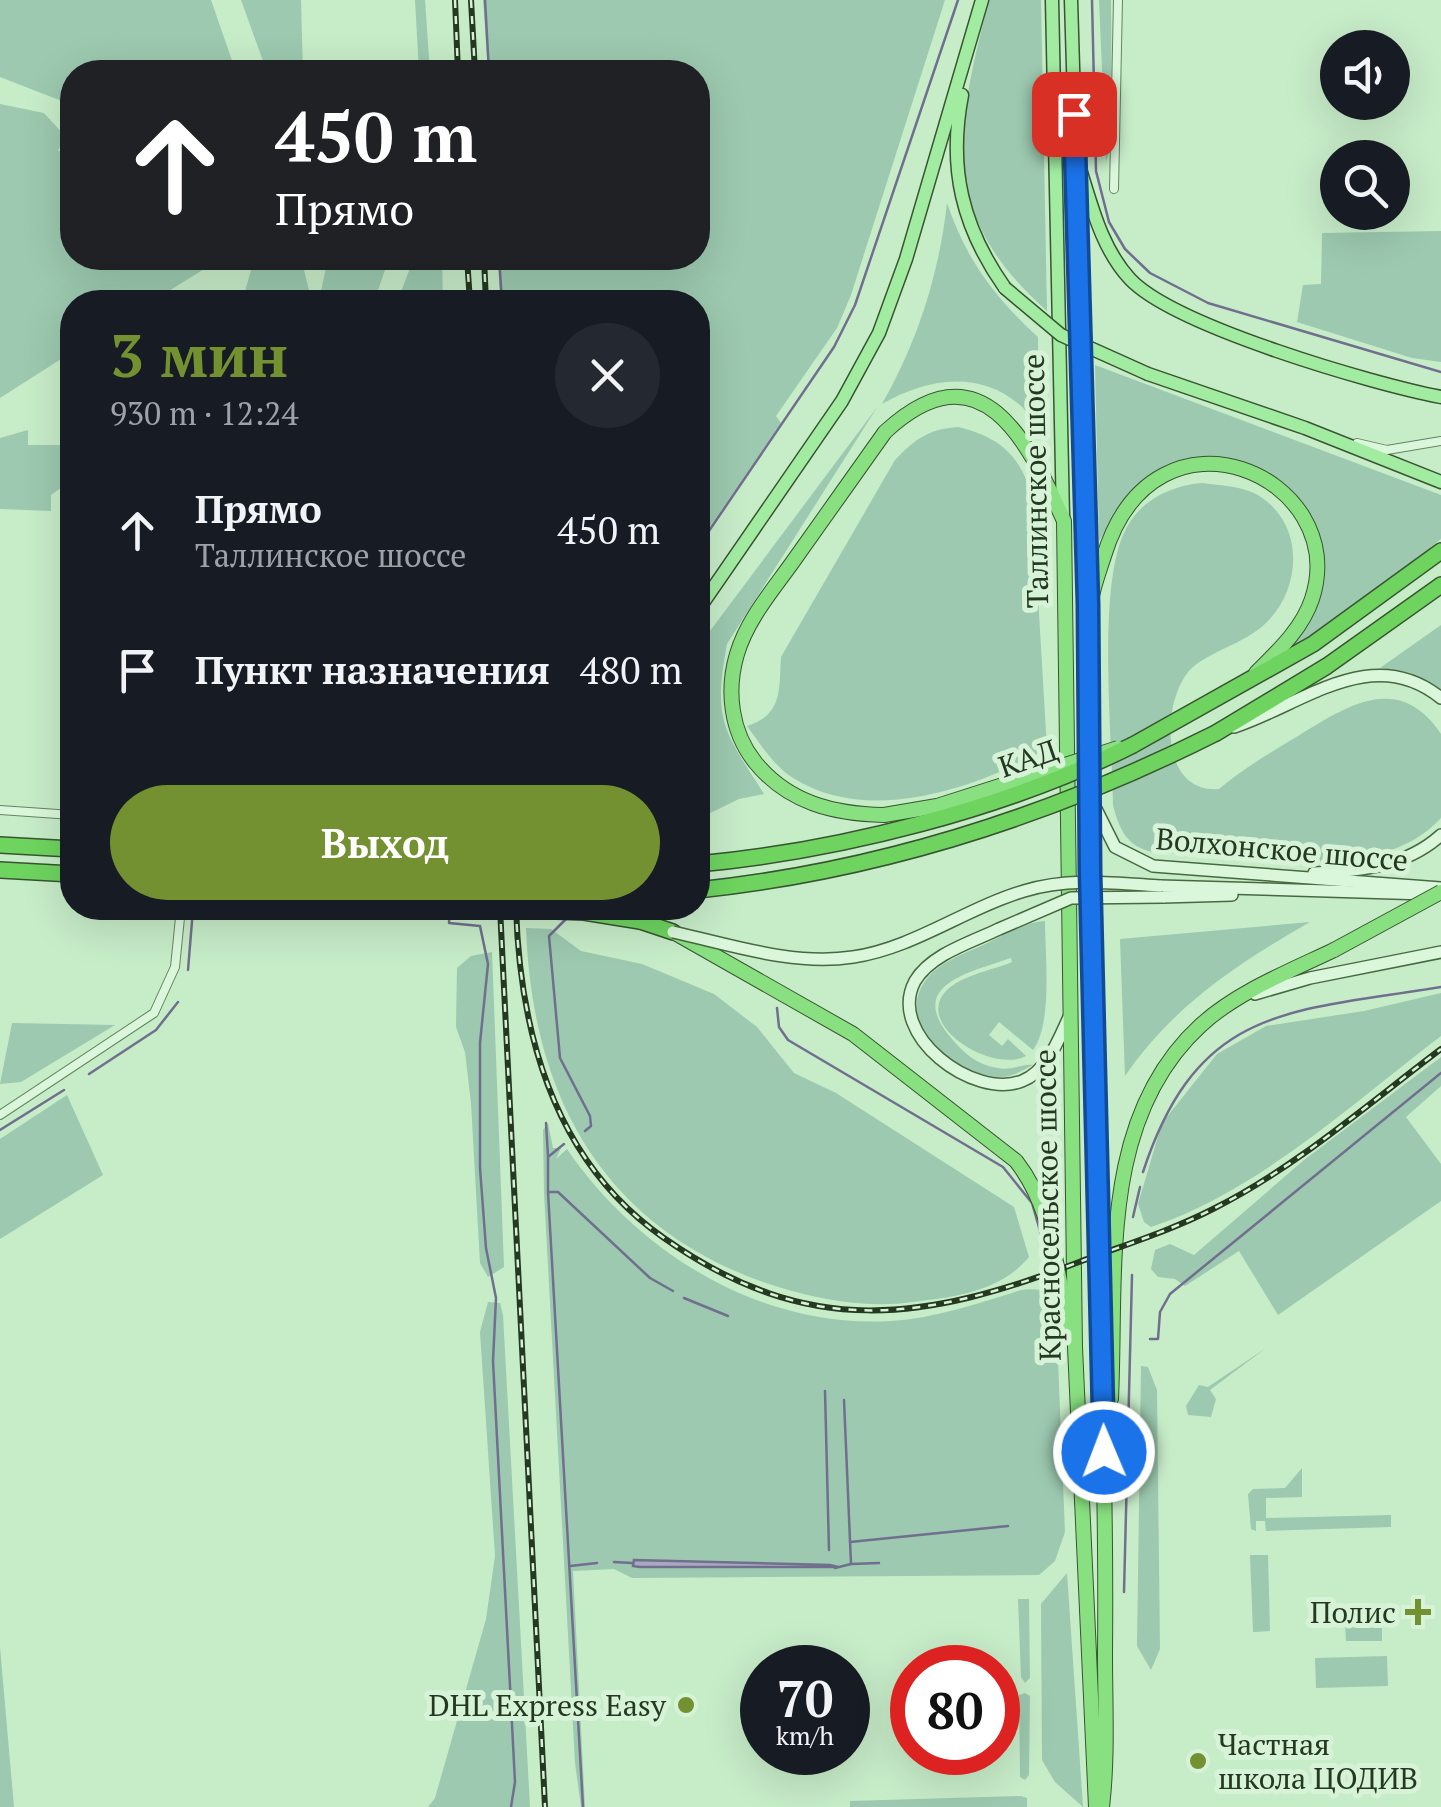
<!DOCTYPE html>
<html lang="ru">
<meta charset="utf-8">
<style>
body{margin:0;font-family:"PT Serif",serif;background:#242831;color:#f1f3f6;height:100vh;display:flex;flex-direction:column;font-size:38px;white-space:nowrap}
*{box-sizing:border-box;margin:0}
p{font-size:32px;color:#9ea1a6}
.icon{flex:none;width:55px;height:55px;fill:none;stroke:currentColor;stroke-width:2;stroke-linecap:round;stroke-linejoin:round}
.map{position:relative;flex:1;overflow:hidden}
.side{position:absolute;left:60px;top:290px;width:650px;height:630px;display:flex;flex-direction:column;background:#171b24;border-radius:40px;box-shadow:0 10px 40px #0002}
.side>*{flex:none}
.banner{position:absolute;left:60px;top:60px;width:650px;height:210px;border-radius:40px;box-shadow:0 10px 40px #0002;background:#202124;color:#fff;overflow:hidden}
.fabs{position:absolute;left:1320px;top:30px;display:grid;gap:20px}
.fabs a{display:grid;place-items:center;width:90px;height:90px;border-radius:50%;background:#171b24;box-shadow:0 10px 40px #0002;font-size:50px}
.speed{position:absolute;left:740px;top:1645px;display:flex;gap:20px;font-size:50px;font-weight:700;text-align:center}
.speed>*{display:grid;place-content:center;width:130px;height:130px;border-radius:50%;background:#171b24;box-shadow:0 10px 40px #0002;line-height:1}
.speed small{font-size:25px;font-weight:400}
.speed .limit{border:15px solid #d22;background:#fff;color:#111}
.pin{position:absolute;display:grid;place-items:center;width:85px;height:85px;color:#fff;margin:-42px;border-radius:20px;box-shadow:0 5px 15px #0006}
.me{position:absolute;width:110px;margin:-55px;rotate:359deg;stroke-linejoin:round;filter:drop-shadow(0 0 8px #0008)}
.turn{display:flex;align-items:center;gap:35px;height:210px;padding:0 50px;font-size:45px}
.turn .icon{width:130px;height:130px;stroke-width:2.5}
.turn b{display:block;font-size:70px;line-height:85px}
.round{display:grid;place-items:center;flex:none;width:105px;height:105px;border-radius:52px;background:#242831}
.headline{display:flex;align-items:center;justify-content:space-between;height:170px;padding:0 50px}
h1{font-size:60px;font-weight:700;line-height:75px;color:#749132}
.button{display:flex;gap:20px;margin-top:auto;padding:20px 50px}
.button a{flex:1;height:115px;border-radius:60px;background:#749132;color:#fff;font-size:40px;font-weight:700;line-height:115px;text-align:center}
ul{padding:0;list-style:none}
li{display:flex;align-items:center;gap:30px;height:140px;padding:0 50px}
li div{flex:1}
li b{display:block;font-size:38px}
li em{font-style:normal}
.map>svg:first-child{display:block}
.green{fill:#9cc9af}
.water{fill:#a9a8c0;stroke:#716f8e;stroke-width:2.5}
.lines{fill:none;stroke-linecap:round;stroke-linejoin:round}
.stream{stroke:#716f8e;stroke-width:2.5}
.minor-casing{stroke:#64865e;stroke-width:10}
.secondary-casing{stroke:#486841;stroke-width:14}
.primary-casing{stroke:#395431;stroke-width:15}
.trunk-casing{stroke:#395431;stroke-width:16}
.motorway-casing{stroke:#395431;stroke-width:18}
.minor{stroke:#daf7db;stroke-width:8}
.secondary{stroke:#daf7db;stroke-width:11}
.primary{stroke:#a2eca2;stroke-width:12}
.trunk{stroke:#88e080;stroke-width:14}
.motorway{stroke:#6ed45f;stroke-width:15}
.rail-casing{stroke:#253820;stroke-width:6}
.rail{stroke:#d6f3d7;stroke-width:2.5;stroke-dasharray:8;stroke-linecap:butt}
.secondary-bridge-casing{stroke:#486841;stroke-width:14;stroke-linecap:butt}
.primary-bridge-casing{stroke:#395431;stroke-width:15;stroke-linecap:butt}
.trunk-bridge-casing{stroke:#395431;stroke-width:16;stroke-linecap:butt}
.motorway-bridge-casing{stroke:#395431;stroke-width:18;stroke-linecap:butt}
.secondary-bridge{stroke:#daf7db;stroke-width:11}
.primary-bridge{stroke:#a2eca2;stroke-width:12}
.trunk-bridge{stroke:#88e080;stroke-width:14}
.motorway-bridge{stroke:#6ed45f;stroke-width:15}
.route-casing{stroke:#114b97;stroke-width:25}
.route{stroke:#1a73e8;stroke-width:18}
.poi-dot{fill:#749132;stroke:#d6f3d7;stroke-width:4}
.labels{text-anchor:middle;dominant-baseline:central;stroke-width:10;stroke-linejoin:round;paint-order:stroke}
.street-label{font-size:30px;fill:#253820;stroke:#d6f3d7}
.poi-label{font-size:30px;fill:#253820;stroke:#d6f3d7;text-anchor:end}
</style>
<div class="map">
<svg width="1441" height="1807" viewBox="0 0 1441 1807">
<rect width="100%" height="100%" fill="#c7ecc8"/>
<g class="green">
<polygon points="0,0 211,0 236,72 72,72 72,105 0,77"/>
<polygon points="241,0 301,0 303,72 267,72"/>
<polygon points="415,0 425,0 430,72 419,72"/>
<polygon points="483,0 945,0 851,295 837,328 776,416 781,423 698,544 698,302 500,302 498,258 698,258 698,72 488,72"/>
<path d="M989,0H1041L1047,311C936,213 956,130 989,0Z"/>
<polygon points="1099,0 1111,0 1112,140 1106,162"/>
<polygon points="0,104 44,113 65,136 58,151 72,151 72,258 222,258 151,302 72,302 72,352 0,398"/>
<path d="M947,203C966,259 994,297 1038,337V425C998,370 937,372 882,404C918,341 939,274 947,203Z"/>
<polygon points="1441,231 1441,362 1412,358 1297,322 1303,285 1321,284 1322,233"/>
<polygon points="262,258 301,258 310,294 305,302 242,302 253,263"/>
<polygon points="328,258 389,258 374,302 324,302 320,296"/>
<polygon points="414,258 442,258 443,302 397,302"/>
<path d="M1095,365L1441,495V539L1354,608L1294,647C1300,621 1322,603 1322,569C1323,487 1229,427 1156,471C1122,492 1118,513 1099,541Z"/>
<path d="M878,406L727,644C712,722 725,732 764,794L739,799L698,819V647Z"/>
<path d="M958,427C999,437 1019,454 1032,495L1047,749C976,788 869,826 793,778C773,765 761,745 747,726C783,715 779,689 781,657L895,460C915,439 929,429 958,427Z"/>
<polygon points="28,430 28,445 72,445 72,480 51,495 51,511 0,509 0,438"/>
<path d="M1202,483C1218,485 1239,486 1254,493C1304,519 1304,586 1266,623C1245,644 1206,652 1189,671C1161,704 1160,794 1219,789C1244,768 1270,753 1298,736C1347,706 1399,671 1441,734V818C1379,887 1237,857 1153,852C1127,847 1119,829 1113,805C1112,737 1098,593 1123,535C1137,502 1168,486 1202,483Z"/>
<polygon points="1441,625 1441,690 1411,673 1380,668"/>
<path d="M1045,921C1045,954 1053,1023 1033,1050L999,1022L989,1035L1002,1046L1008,1039L1026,1056C994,1073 921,1030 942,996C955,976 991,971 1012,962L1011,958C968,973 905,985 952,1039C965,1054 976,1064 997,1068C1010,1071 1025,1063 1033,1065C1021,1071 1011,1078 997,1077C953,1073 891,1023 928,977C941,962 963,954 981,946C1001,937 1023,922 1045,921Z"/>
<path d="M1310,922C1237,964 1173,1006 1125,1076L1120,939Z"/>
<path d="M526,928L551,929L581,951L642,964L714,994L757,1027L794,1073L836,1093L1014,1207L1029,1257C1000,1292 954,1297 912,1302C863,1309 809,1298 763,1282C600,1224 532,1093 526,928Z"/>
<polygon points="492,952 504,1267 488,1277 480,1263 471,1103 465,1052 456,1027 457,968 471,956"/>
<path d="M1441,993V1036C1354,1102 1256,1193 1151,1227L1144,1222L1138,1204L1162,1123L1217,1054L1266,1026L1364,1011Z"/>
<polygon points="12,1023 115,1025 21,1082 0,1084"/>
<polygon points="1441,1057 1441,1086 1406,1117 1441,1164 1441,1201 1278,1315 1239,1251 1185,1286 1175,1279 1158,1277 1151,1269 1155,1250 1170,1244 1194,1255 1304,1160"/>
<polygon points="67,1095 103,1175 0,1239 0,1139"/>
<path d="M548,1123L553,1148H561L556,1159L567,1149C638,1253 761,1329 891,1321C936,1318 976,1304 1018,1291C1031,1287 1043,1292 1055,1288L1065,1532L1055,1561L1039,1575L632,1578L614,1569L573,1571L585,1807H581L575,1763L544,1193L543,1130Z"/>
<polygon points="488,1302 500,1303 503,1315 530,1807 428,1807 435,1798 486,1619 495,1556 480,1332"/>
<polygon points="1266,1348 1210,1390 1216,1399 1211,1417 1188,1415 1186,1406 1199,1385 1208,1387"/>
<polygon points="1141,1366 1148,1367 1157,1390 1160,1649 1151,1670 1137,1646"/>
<polygon points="1302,1468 1302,1497 1266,1498 1266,1518 1391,1515 1391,1527 1266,1531 1265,1521 1256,1521 1256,1531 1251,1529 1248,1494 1253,1489 1285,1488"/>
<polygon points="1250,1555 1268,1555 1270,1631 1253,1632"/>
<polygon points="1067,1573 1083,1807 1055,1782 1042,1760 1041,1604"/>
<polygon points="1018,1599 1029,1599 1030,1678 1025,1683 1021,1677"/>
<polygon points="1382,1622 1382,1641 1346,1641 1345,1623"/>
<polygon points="0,1647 14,1807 0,1807"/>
<polygon points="1387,1656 1388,1686 1316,1688 1315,1658"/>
<polygon points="1025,1693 1030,1696 1029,1775 1025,1780 1020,1777 1019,1695"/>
<polygon points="1021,1796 1027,1798 1027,1807 850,1807 850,1801"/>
</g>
<polygon class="water" points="634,1560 830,1565 838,1567 640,1567 633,1566"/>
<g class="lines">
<g class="stream">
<polyline points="485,0 489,72"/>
<polyline points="1092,0 1096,171 1109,222 1125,249 1150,273 1208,303 1441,372"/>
<polyline points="499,258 502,302"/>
<polyline points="698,547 834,347 855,305 958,0"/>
<polyline points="450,908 449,923 480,926 488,964 480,1043 480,1168 486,1248 496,1298 493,1361 515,1782 511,1807"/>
<polyline points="568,917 549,936 560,1058 590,1116 591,1126 585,1131"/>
<polyline points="188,970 193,909 294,915 294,908"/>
<polyline points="777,1008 779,1027 788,1040 1003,1167 1032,1203 1044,1245"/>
<polyline points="89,1074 156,1030 178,1002"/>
<polyline points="546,1123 548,1156"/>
<polyline points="0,1130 64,1090"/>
<polyline points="564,1144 548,1157 548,1192 583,1807"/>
<path d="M1143,1172C1198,1005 1288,1012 1441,987"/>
<polyline points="548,1192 558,1192 650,1278 673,1291"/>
<polyline points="1133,1217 1140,1187"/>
<polyline points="684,1298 728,1316"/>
<polyline points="1150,1339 1158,1339 1160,1312 1170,1294 1441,1073"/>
<polyline points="825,1391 829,1550"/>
<polyline points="844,1400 851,1564 879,1563"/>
<polyline points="850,1542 1008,1526"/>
<polyline points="614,1562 632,1563"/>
<polyline points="570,1566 597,1563"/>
<polyline points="835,1568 851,1564"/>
<polyline points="1124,1592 1132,1275"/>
</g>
<defs>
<g id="minor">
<polyline points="1114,189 1118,0"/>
<polyline points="1357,443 1387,450 1441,441"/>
<polyline points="0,810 72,815"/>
<polyline points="0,1115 154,1013 175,967 181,908"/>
</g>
<g id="secondary">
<path d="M1234,727C1302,705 1372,642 1441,698"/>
<polyline points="1093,803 1115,847 1153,866 1441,888"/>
<path d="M1314,873C1359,871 1406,867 1441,835"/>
<polyline points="1160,886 1426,894"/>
<polyline points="1163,897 1232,895"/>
<path d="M999,929C972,942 931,954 915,981C886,1035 974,1100 1022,1081C1048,1071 1059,1038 1070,1015"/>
<polyline points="1255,994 1310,978 1441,952"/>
</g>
<g id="primary">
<polyline points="1052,0 1063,517"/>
<polyline points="1071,0 1089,601"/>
<path d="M962,95C948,168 962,227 1005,288"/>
<path d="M1080,169C1092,207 1102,249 1130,279C1174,326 1373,384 1441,397"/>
<polyline points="1148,374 1305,428 1441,482"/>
<polyline points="698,610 842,401 879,333 906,259 982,0"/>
</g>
<g id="trunk">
<path d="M884,815C834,814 788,803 755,762C731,732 726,691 737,654C747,620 772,591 792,563C823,519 854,476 885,432C981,343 1028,441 1064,521L1075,1347L1096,1807"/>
<path d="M675,933L853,1034L1016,1161C1055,1211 1054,1269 1070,1327"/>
<path d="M1111,1399C1117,1271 1098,1119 1201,1025C1237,992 1290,971 1334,950"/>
<path d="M1102,1807C1108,1756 1105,1705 1105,1654C1106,1551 1104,1449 1101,1347C1095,1105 1093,863 1089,622C1089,598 1097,578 1104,556C1155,389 1352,477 1312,599C1302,629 1278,651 1256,673"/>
</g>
<g id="motorway">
<polyline points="1216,733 1327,666 1441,585"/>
<polyline points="1133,745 1313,644 1441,551"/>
<polyline points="0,845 72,849"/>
<polyline points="0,870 72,874"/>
<polyline points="640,921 673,932"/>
</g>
</defs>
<use href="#minor" class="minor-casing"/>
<use href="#secondary" class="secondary-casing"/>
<use href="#primary" class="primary-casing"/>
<use href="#trunk" class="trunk-casing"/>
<use href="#motorway" class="motorway-casing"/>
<use href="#minor" class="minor"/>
<use href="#secondary" class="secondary"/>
<use href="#primary" class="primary"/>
<use href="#trunk" class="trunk"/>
<use href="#motorway" class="motorway"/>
<defs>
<g id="rail">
<polyline points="455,0 458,72"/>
<polyline points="471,0 475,72"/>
<polyline points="467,258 470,302"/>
<polyline points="484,258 486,302"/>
<polyline points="500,908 545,1807"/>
<path d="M516,908C520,1034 555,1162 664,1238C809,1340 925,1321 1079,1262C1124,1245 1170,1231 1213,1209C1295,1168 1368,1104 1441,1049"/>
</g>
</defs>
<use href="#rail" class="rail-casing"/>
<use href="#rail" class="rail"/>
<defs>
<g id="secondary-bridge">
<polyline points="999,929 1071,898 1163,897"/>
<path d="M673,932C732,945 793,966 853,957C914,948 966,908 1024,891C1068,877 1115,883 1160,886"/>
</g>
<polyline id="primary-bridge" points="1005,288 1061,335 1148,374"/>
<g id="trunk-bridge">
<polyline points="884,815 937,806 1118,748"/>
<polyline points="1334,950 1441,892"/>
</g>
<g id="motorway-bridge">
<path d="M698,864C839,851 1006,809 1133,745"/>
<path d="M698,890C879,871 1053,815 1216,733"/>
<polyline points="473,908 584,912 640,921"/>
</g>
</defs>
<use href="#secondary-bridge" class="secondary-bridge-casing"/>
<use href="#primary-bridge" class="primary-bridge-casing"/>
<use href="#trunk-bridge" class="trunk-bridge-casing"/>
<use href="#motorway-bridge" class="motorway-bridge-casing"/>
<use href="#secondary-bridge" class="secondary-bridge"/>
<use href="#primary-bridge" class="primary-bridge"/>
<use href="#trunk-bridge" class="trunk-bridge"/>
<use href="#motorway-bridge" class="motorway-bridge"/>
</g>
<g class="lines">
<defs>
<polyline id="route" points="1074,114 1088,604 1090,871 1104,1452"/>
</defs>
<use href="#route" class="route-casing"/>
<use href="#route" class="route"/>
</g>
<g class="poi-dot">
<path d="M1413 1597h10v10h10v10h-10v10h-10v-10h-10v-10h10z"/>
<circle cx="686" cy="1705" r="10"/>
<circle cx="1198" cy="1761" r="10"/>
</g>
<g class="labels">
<g class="street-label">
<text transform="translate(1035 481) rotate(-91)">Таллинское шоссе</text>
<text transform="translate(1028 758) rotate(-19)">КАД</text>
<text transform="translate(1282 849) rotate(5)">Волхонское шоссе</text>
<text transform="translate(1047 1205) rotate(-91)">Красносельское шоссе</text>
</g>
<g class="poi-label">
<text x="1396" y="1612">Полис</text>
<text x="666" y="1705">DHL Express Easy</text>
<text x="1218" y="1744" text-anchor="start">Частная<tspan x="1218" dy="34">школа ЦОДИВ</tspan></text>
</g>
</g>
</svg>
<div class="fabs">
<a><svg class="icon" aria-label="sound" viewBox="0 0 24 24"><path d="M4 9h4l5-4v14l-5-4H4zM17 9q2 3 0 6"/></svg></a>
<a><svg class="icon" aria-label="search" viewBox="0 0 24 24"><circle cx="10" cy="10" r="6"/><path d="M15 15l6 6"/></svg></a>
</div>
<div class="speed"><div>70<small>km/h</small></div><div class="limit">80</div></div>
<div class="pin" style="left:1074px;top:114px;background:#d93025"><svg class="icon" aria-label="arrive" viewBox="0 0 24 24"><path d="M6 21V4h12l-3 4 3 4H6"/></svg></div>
<svg class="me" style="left:1104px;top:1452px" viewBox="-20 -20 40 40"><circle r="17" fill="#1a73e8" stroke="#fff" stroke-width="3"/><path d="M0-11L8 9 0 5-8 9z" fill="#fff"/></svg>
<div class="banner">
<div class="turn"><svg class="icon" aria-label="ahead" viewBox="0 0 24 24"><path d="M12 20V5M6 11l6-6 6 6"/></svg><div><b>450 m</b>Прямо</div></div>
</div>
<section class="side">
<div class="headline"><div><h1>3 мин</h1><p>930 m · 12:24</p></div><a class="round"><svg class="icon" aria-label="close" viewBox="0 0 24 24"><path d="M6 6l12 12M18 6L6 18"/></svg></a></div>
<ul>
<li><svg class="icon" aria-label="ahead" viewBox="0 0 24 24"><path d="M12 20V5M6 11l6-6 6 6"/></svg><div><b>Прямо</b><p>Таллинское шоссе</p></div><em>450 m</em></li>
<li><svg class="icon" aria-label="arrive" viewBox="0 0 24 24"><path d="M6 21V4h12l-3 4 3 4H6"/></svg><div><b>Пункт назначения</b></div><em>480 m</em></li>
</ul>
<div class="button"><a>Выход</a></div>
</section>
</div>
